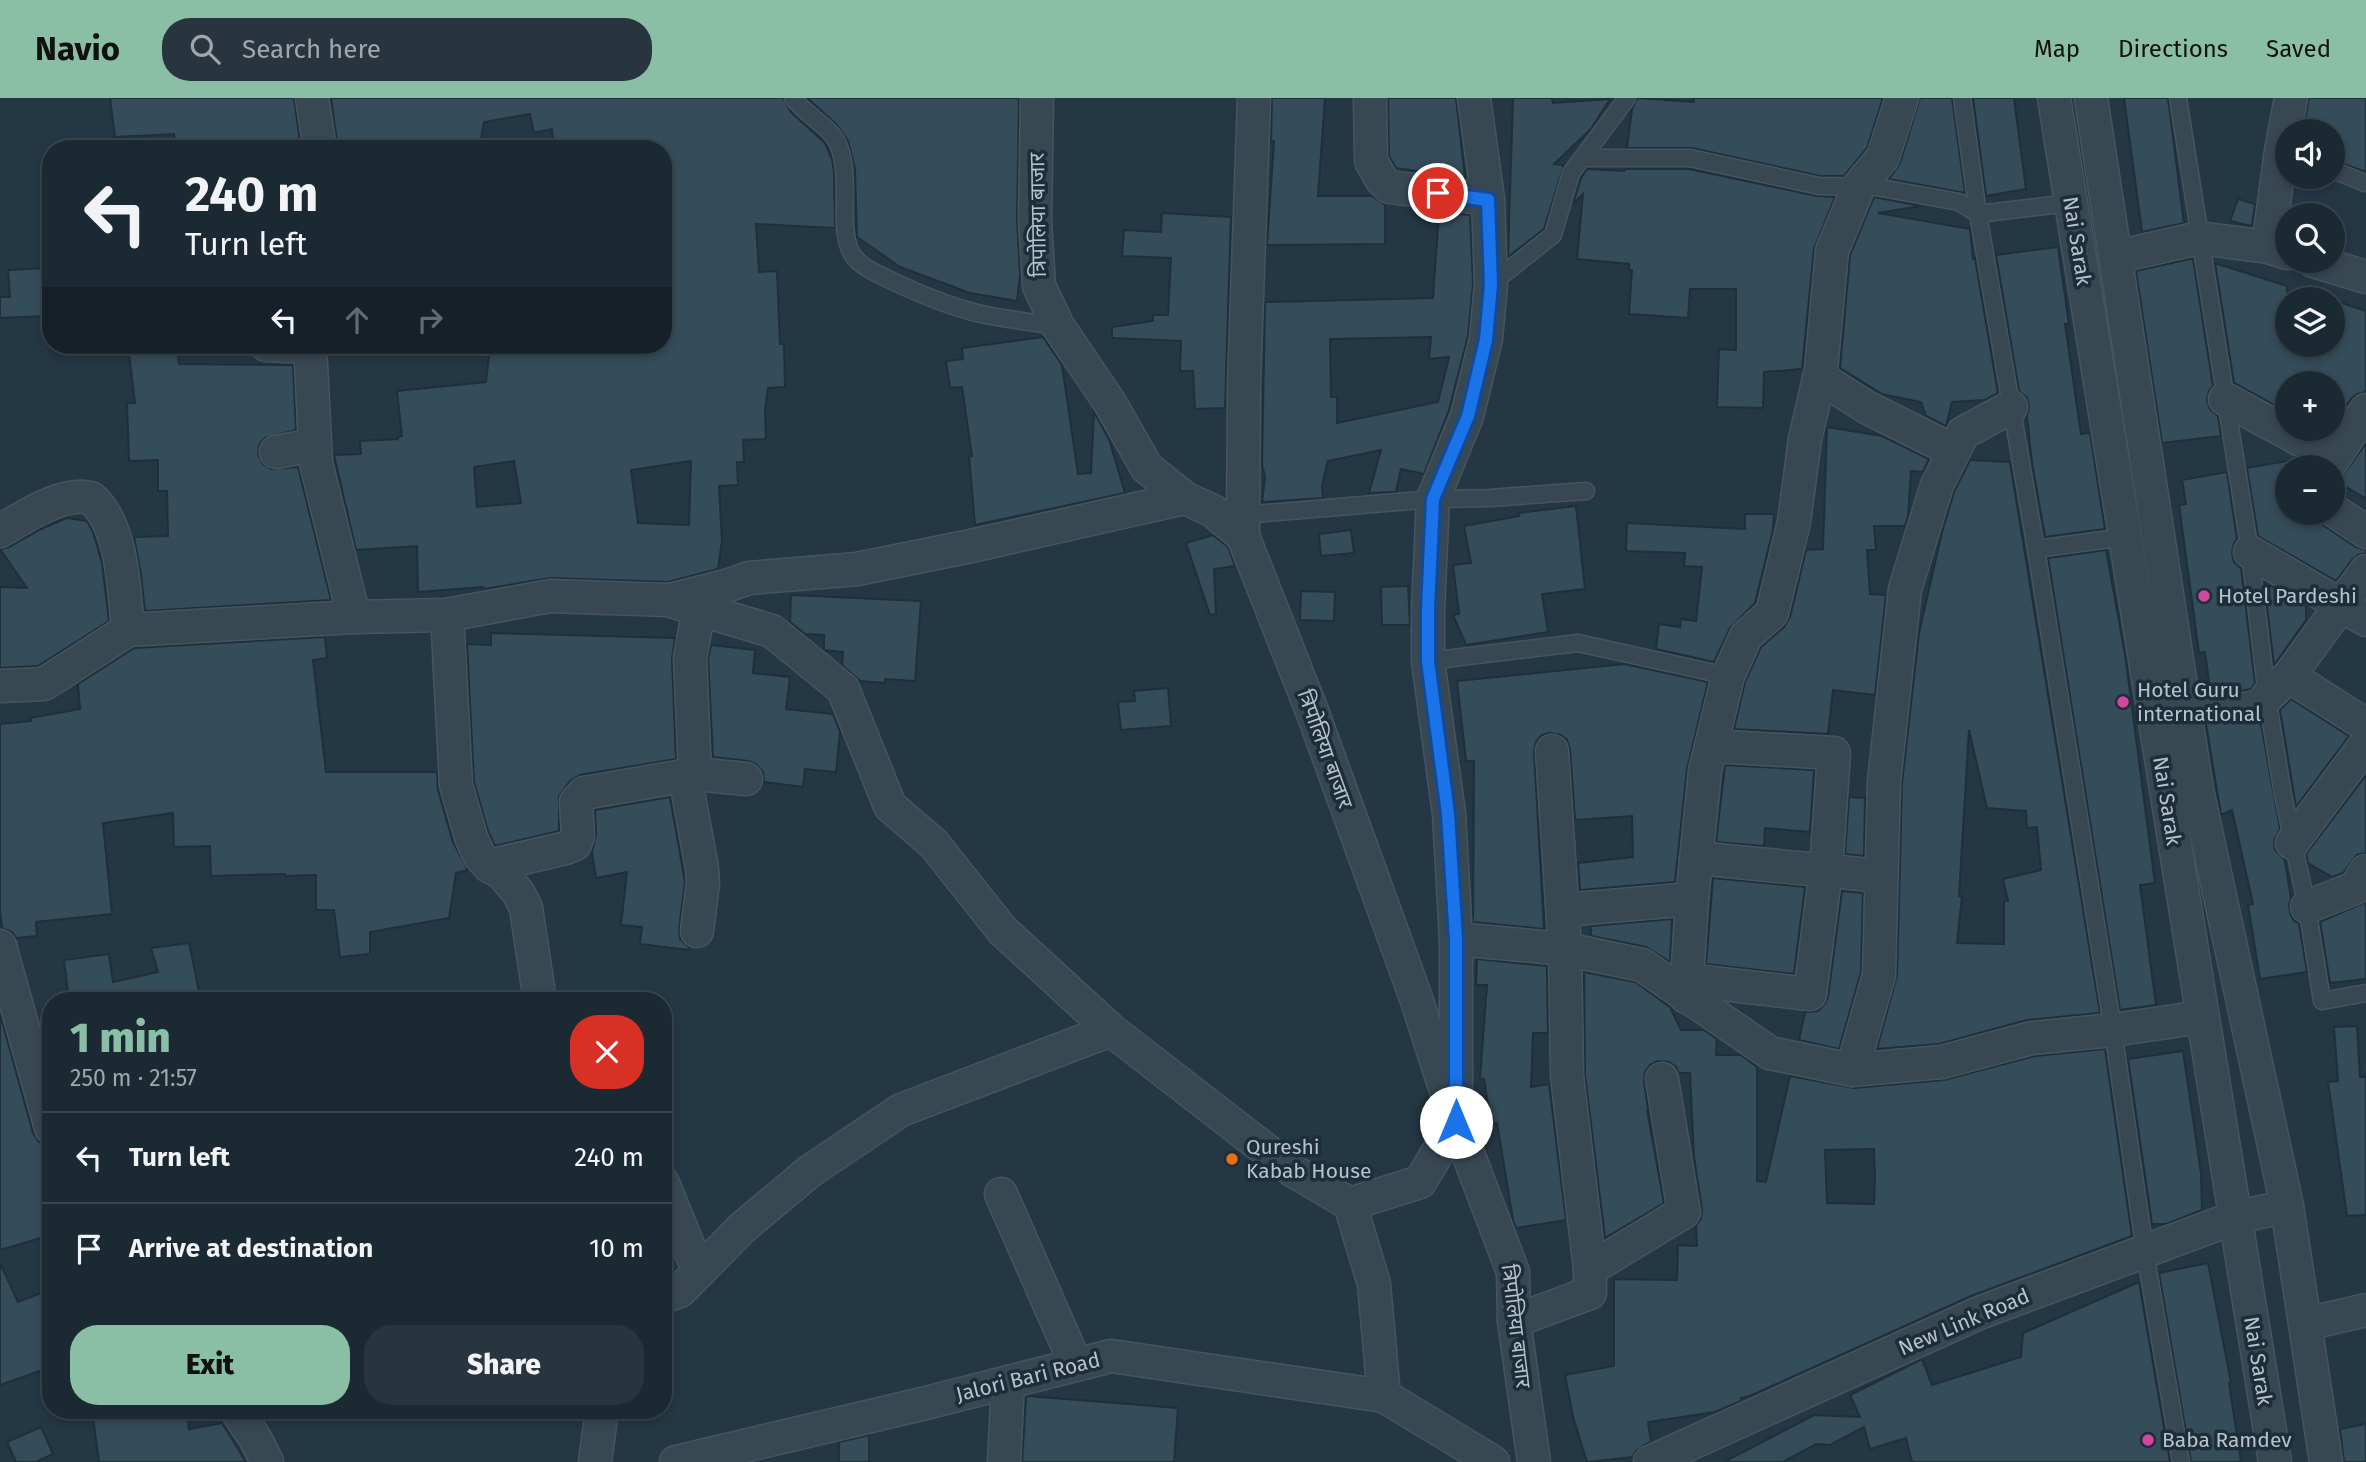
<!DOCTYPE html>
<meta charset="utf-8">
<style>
body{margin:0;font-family:"Fira Sans","Noto Sans Devanagari",sans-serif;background:#28353f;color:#f1f3f6;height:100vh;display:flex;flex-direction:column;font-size:26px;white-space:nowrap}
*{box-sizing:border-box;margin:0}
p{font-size:23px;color:#a0a6ac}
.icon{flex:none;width:38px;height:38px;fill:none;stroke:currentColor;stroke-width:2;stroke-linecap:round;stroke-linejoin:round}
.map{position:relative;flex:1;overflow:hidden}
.drawer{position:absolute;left:42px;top:894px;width:630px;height:427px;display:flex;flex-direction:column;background:#1b2933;border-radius:28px;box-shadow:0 4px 10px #0003,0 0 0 2px #39454e}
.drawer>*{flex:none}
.top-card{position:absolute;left:42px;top:42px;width:630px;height:214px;border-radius:28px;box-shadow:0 4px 10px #0003,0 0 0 2px #39454e;background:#1b2933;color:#f1f3f6;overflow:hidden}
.buttons{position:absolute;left:2275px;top:21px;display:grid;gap:14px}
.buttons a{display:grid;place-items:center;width:70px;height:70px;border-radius:50%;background:#1b2933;box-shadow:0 4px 10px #0003,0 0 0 2px #39454e;font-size:35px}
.pin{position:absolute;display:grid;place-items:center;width:60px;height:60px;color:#fff;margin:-30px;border:4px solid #fff;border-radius:50%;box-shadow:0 2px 7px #0007}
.me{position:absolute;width:77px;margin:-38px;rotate:0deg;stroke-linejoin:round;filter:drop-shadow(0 0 5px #0008)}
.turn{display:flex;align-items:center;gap:24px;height:147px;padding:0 28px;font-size:32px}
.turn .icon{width:91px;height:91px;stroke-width:2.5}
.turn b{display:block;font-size:49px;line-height:60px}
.lanes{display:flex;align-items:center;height:66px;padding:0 28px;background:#0003;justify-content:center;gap:35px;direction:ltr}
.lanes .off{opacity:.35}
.round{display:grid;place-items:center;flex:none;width:74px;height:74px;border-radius:28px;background:#28353f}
.summary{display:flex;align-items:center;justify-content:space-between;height:119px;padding:0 28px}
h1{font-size:42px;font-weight:800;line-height:52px;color:#8abfa5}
.action{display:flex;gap:14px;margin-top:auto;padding:14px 28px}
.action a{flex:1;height:80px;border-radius:28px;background:#8abfa5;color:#111;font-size:28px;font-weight:800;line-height:80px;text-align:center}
.action a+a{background:#28353f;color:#f1f3f6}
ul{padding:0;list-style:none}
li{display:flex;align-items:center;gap:21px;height:91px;padding:0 28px;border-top:2px solid #39454e}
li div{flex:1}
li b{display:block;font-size:26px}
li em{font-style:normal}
header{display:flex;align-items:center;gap:42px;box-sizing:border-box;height:98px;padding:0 35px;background:#8abfa5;color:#111}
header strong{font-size:33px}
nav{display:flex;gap:38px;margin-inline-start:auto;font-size:24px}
.search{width:490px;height:63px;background:#28353f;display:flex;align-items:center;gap:18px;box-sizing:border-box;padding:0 24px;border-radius:28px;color:#a0a6ac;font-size:26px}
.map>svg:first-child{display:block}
.building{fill:#354c5a;stroke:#1f2f3b;stroke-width:2;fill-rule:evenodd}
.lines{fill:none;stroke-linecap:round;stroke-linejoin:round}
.service-casing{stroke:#455460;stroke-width:19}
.minor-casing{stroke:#455460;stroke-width:35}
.service{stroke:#384853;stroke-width:16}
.minor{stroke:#384853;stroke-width:32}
.route-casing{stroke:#114b97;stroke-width:18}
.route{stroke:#1a73e8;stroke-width:12}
.hotel-dot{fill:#d1479c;stroke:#1d2d39;stroke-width:2.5}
.food-dot{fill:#e8710a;stroke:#1d2d39;stroke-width:2.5}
.labels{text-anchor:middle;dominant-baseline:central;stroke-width:7;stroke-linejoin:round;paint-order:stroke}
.street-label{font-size:21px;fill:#b6c3cd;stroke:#1d2d39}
.poi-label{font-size:21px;fill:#b6c3cd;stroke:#1d2d39;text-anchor:start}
</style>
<header>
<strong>Navio</strong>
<div class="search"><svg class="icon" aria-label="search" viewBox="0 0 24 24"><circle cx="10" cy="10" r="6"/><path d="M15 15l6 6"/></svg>Search here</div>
<nav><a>Map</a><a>Directions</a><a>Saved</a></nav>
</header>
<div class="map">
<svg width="2366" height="1364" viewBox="0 0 2366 1364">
<rect width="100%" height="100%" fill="#243744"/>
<g class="building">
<polygon points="110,0 294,0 301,51 175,51 174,36 115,39"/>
<path d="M331,0H783L791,14L825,45L832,61L834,73L835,130L756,126L759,174L777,173L780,246H784L785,289L768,290L765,313L766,341L743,342L744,364H737L738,387L719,388L722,443L718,471L668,484L550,480L484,491L483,489L418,494L417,448L356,452L334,357L361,356L360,343L398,341V339L402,338L397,293L486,284L490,247H573V252L605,247H663V51H554L552,31L534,35L530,16L484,24L479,51H396L395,42L351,51H338ZM514,363L521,405L477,409L474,369ZM691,363L689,427L638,425L631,372Z"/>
<polygon points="807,0 1019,0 1017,122 1020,176 1017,203 970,195 900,169 857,139 855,71 848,43 836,26"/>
<polygon points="1272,0 1325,0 1318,98 1372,98 1385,107 1385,146 1267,147 1274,43 1271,43"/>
<polygon points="1388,0 1456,0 1465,80 1396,70 1389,58"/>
<polygon points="1513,0 1552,0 1553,5 1610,1 1591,31 1554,66 1564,67 1544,131 1508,159"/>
<polygon points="1637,0 1694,4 1694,0 1883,0 1867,50 1844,78 1820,78 1692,50 1627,50 1632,11"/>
<polygon points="1920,0 1952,0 1965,95 1889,81 1900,65"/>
<polygon points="1973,0 2014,0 2026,91 1986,98"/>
<polygon points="2124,0 2168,0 2184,125 2142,134"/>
<polygon points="2309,0 2366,0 2366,74 2333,62 2333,33 2303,33"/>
<polygon points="1587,71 1624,73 1625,71 1689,71 1817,98 1835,99 1814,151 1802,271 1764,274 1763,310 1717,309 1719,251 1736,252 1736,191 1690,191 1688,220 1629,216 1632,172 1629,172 1629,166 1577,161 1583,96 1573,106 1581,80"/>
<polygon points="1874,99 1921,108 1878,115 1970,131 1973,161 1975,160 1998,295 1985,302 1952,304 1946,328 1926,318 1921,304 1882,296 1840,270 1850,157"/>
<polygon points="2238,101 2255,106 2252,128 2230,123"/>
<path d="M1439,114L1470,117L1473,185L1468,238L1449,312L1424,376L1401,371L1396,394L1369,395L1381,352L1328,363L1322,387L1323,400L1262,404L1265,379L1262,366L1265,204L1433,200ZM1431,239L1429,261L1449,259L1438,304L1337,325V299H1331L1330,241Z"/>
<polygon points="1162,115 1231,119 1225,310 1195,311 1193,273 1180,273 1181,243 1112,240 1112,229 1153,223 1153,217 1168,217 1171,160 1122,158 1124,132 1161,134"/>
<polygon points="2058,149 2069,226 2065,226 2081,336 2090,335 2105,431 2045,439 2032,365 2027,318 2029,309 2027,300 2019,293 1996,157"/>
<polygon points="2190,161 2193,161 2213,288 2209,293 2207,302 2210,311 2218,318 2221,338 2162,345 2136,173"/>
<polygon points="2215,165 2287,188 2287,247 2333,247 2333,202 2366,213 2366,294 2357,296 2351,301 2333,329 2333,285 2287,285 2287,314 2234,285"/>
<polygon points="46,170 48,218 0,220 0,199 10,199 8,172"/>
<polygon points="1043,239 1062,267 1078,376 1091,375 1094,314 1109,341 1125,395 975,427 969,358 972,358 962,289 950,290 946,263 963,261 962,250"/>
<polygon points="128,247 177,247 179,266 293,267 296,332 265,340 259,347 258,357 263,366 271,371 298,369 331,502 145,513 141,477 134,439 168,438 167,393 158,393 158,362 129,363 127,305 135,305"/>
<polygon points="1827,329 1882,338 1929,361 1923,374 1911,373 1908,418 1905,428 1874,428 1876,452 1867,452 1870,496 1886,497 1875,597 1833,592 1828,636 1734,631 1745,584 1761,549 1784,529 1790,519 1806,452 1823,451"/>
<polygon points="2366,345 2366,401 2338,384"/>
<path d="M1970,362L2010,364L2100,915L2027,922L1939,946L1877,951L1897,877L1902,685L1919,535L1942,434L1954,394ZM1969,632L1987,710L2026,713L2027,730L2037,729L2041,772L2003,781L2008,803H2004V846L1957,845L1962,798H1959Z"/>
<polygon points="2287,363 2287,415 2315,415 2317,421 2323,427 2356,449 2366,452 2366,455 2358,457 2352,462 2336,483 2258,438 2247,370"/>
<polygon points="2227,374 2237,441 2234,445 2232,455 2234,464 2241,470 2255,585 2251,591 2211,598 2205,554 2199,555 2179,407 2186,406 2182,382"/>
<polygon points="1576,408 1585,491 1542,496 1548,534 1466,547 1453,517 1459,516 1453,467 1471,465 1464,428 1519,418 1518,415"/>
<polygon points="1745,416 1774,416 1773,432 1755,505 1730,530 1714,564 1656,551 1659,526 1680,529 1681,521 1696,523 1702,469 1684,468 1685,455 1626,453 1627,425 1745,431"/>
<polygon points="67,420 87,423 93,434 102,465 109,523 38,568 0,570 0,489 27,490 0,451 9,449 41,431"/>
<polygon points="1351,432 1354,455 1321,458 1319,436"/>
<polygon points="1213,437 1228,449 1235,468 1214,471 1216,516 1210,517 1186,445"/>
<polygon points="2106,452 2125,556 2155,785 2140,787 2156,907 2120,912 2048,460"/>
<polygon points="2264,484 2306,508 2306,522 2274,567"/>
<polygon points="1408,488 1410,527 1382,527 1381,489"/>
<polygon points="1301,493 1335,494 1334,523 1300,522"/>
<polygon points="791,497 921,503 915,583 885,581 885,585 860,583 842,567 843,554 824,552 824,537 805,536 790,524"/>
<polygon points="491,535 675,540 672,561 676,661 580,677 570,683 559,698 559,733 495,748 488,733 474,684 467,546 491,547"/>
<polygon points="325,539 327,560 313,562 326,674 437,674 438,692 453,744 468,772 456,775 449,820 370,834 370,856 340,859 334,812 316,812 316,777 285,778 285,776 211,778 210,748 174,749 173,715 103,725 112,816 36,824 37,838 16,840 12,834 2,830 0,813 0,626 31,623 30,620 80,611 78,586 134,550"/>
<polygon points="711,547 755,552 753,575 790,579 786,611 833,616 840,634 836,674 805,671 803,689 764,684 763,674 756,666 748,663 713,659 708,561"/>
<polygon points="1624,566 1708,584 1687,671 1675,784 1580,792 1578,765 1633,759 1632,718 1575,722 1570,651 1567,642 1561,637 1550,635 1542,637 1536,644 1534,654 1544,831 1473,824 1474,663 1466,663 1457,583"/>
<polygon points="1168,590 1171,628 1121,632 1118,604 1135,603 1134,593"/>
<polygon points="2291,601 2349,638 2296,709 2280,612"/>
<polygon points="2254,612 2259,615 2280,731 2274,742 2275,752 2285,762 2291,801 2289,807 2290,815 2294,823 2299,825 2307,874 2260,881 2248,807 2253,806 2232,712 2221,717 2205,620"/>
<polygon points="1725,667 1814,672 1810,734 1765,730 1764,748 1716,744"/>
<polygon points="2366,677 2366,755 2357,757 2343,775 2332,779 2308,765 2306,756"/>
<polygon points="670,699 685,784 679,831 680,841 689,849 689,852 640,846 642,829 621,827 627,774 596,780 592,754 596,737 595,712"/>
<polygon points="1849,699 1865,700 1864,758 1845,756"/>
<polygon points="1713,780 1805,789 1794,876 1706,866"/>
<polygon points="1842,793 1863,795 1861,874 1839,951 1799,942 1805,914 1818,913 1825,906 1828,899"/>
<polygon points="2366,804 2366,881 2330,885 2320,824"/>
<polygon points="1672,821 1670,864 1646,849 1591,838 1591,828"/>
<polygon points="189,845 201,903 69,903 64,862 109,856 113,884 158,874 151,850"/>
<polygon points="1477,861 1547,868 1548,935 1533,935 1531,989 1549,986 1566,1122 1516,1130 1513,1122 1497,1025 1491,1026 1484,981 1480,981 1487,887 1476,887"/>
<path d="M1584,874L1635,884L1670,909L1681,932H1704L1717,941L1716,957H1741L1757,969V1083L1766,1084L1790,978L1854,990L1944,982L2035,958L2105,951L2132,1138L1971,1198L1750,1298L1741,1300V1303L1715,1314L1648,1324L1651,1343L1636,1353L1633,1359L1587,1364L1573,1319L1565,1277L1614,1268V1181L1677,1182L1678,1147L1697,1148L1696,1127L1701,1121L1702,1112L1694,1059L1690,975H1679L1676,969L1669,964L1658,963L1650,967L1645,974L1644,983L1648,1011L1647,1012L1664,1105L1605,1140L1585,977ZM1874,1051L1875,1080L1874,1106L1827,1105L1825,1052Z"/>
<polygon points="0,916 33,1035 39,1044 51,1048 51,1137 0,1152"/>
<polygon points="2357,928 2360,979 2366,979 2366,1117 2347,1118 2328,984 2338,983 2334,929"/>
<polygon points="2183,953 2201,1075 2202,1112 2166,1126 2152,1126 2128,961"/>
<polygon points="0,1165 18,1204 51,1191 51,1269 0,1287"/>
<polygon points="2208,1165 2231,1285 2229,1285 2241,1364 2191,1364 2159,1175"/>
<polygon points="2139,1184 2170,1364 1912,1364 1906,1340 1870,1351 1864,1329 1830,1347 1816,1346 1783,1364 1724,1364 1814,1317 1860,1319 1850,1297 1922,1261 1932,1287 2021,1259 2023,1235"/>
<polygon points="1028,1298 1178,1310 1174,1364 1022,1364 1026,1299"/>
<polygon points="92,1312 187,1312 189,1331 222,1325 246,1364 99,1364"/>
<polygon points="2366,1326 2366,1364 2344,1364 2340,1331"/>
<polygon points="41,1329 53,1356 36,1364 16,1364 7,1344"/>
<polygon points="869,1337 869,1364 839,1364 839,1344"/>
</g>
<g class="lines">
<defs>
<g id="service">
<path d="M793,0C805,17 829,27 838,46C852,78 838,124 850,152C856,167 874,174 888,181C915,194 943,206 973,214C1000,221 1030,224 1058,228"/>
<polyline points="1962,0 1978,116 2036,451 2113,932 2145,1154 2181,1364"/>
<polyline points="2178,0 2250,454 2267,599 2283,697 2307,809 2322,903 2366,895"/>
<polyline points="1583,60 1690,60 1819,88 1876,89 1959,104 1978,116 2070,105"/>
<polyline points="2333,72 2365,85"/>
<polyline points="1491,186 1553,137 1571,75 1627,0"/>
<polyline points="1243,417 1433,401 1490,400 1586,393"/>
<polyline points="2036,451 2125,439"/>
<polyline points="1428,563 1578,545 1728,578"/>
<polyline points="2186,613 2267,599"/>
</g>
<g id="minor">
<polyline points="312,0 320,51"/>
<polyline points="1037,0 1035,122 1039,188 1058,228 1110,305 1147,370 1185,400 1213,413 1243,438 1312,613 1416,900 1456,1024 1513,1174 1514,1223 1534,1364"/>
<polyline points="1370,0 1371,63 1381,81 1389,89 1488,101"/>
<polyline points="2054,0 2275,1364"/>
<polyline points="2091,0 2197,692 2287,1108 2326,1364"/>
<polyline points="2268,149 2281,53 2291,0"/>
<polyline points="2116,159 2199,140 2268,149 2287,155"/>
<polyline points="2313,163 2366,179"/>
<polyline points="266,247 310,249"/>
<polyline points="310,247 316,365 354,519"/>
<polyline points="1819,279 1868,310 1954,353"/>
<polyline points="2225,301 2334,360"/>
<polyline points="276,354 314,347"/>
<polyline points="2328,369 2366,312"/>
<polyline points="2333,412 2366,434"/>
<path d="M0,433C25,419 62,393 91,400C123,427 124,492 128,532"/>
<polyline points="1243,438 1244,284 1254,0"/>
<polyline points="2250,454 2366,522"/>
<polyline points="670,502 729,487 749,480 857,471 971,448 1185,400"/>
<polyline points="447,517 456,687 471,739 479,757 489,768 503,776 519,796 526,810 540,903"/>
<polyline points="2289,578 2366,627"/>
<polyline points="0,588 44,586 128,532 354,519 447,517 550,498 668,502 772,533 843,591 890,708 934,746 1002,832 1111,932 1292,1072 1350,1106 1374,1186 1384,1298"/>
<polyline points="2267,599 2289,578 2366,473"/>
<polyline points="695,676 690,560 699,511"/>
<polyline points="685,678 702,770 703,785 697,833"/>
<polyline points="2292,745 2366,646"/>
<polyline points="1696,760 1881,778"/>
<polyline points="489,768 566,750 575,746 578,738 576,704 584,695 695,676 746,681"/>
<polyline points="2307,809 2355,790 2366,773"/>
<polyline points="1563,812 1692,801"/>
<polyline points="1456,841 1565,851 1642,867 1770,955 1852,972 1942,964 2032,940 2113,932 2202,919"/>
<polyline points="0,848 51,1030"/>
<polyline points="1687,882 1810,896 1826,772 1834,655 1711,648"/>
<polyline points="1686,899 1692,801 1705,673 1728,578 1746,538 1772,515 1794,424 1805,341 1821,272 1832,153 1859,88 1883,59 1902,0"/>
<polyline points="1852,972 1879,877 1884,684 1905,491 1937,387 1963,335 2011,309"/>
<polyline points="663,1085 699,1174"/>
<polyline points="1001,1096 1076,1267"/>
<polyline points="1350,1106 1420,1084 1456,1024 1456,841 1449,716 1428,563 1428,511 1433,401 1467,318 1486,241 1491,186 1488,101 1474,0"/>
<polyline points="1590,1171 1684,1114 1662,981"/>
<polyline points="663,1199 680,1193 742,1130 810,1073 901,1012 1111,932"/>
<polyline points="1514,1223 1590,1195 1590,1171 1567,978 1565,851 1552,653"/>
<polyline points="2306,1226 2366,1212"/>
<polyline points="236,1312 255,1340 267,1364"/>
<polyline points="595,1364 602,1312"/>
<polyline points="676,1364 926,1305 1111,1258 1384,1298 1493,1364"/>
<polyline points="1004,1364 1008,1284"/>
<polyline points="1650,1364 1979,1215 2234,1120 2287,1108"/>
</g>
</defs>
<use href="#service" class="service-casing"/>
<use href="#minor" class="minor-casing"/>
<use href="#service" class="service"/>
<use href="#minor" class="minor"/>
</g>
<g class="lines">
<defs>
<polyline id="route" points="1438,95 1488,102 1491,186 1486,242 1468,318 1433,401 1428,511 1428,563 1448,716 1456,841 1456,1024"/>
</defs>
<use href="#route" class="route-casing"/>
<use href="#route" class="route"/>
</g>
<g class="hotel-dot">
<circle cx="2204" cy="498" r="7"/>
<circle cx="2123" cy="604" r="7"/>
<circle cx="2148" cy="1342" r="7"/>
</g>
<circle class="food-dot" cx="1232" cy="1061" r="7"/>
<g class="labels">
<g class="street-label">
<text transform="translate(1038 117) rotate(-91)">त्रिपोलिया बाजार</text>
<text transform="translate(2077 143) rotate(81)">Nai Sarak</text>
<text transform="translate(1325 651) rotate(70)">त्रिपोलिया बाजार</text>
<text transform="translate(2167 703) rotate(81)">Nai Sarak</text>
<text transform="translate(1964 1224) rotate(-23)">New Link Road</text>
<text transform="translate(1516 1228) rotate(83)">त्रिपोलिया बाजार</text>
<text transform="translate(2258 1263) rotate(81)">Nai Sarak</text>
<text transform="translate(1028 1279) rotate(-14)">Jalori Bari Road</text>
</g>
<g class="poi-label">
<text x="2218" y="498">Hotel Pardeshi</text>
<text x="2137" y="592">Hotel Guru<tspan x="2137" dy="24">international</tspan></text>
<text x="1246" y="1049">Qureshi<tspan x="1246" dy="24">Kabab House</tspan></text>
<text x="2162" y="1342">Baba Ramdev</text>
</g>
</g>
</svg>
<div class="buttons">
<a><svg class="icon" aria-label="sound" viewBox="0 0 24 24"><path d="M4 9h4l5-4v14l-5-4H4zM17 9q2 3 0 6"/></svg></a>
<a><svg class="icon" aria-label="search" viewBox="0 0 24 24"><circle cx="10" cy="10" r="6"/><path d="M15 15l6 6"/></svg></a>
<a><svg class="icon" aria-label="layers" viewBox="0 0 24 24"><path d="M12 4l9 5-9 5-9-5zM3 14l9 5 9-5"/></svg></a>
<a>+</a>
<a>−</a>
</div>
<div class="pin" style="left:1438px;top:95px;background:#d93025"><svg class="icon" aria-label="arrive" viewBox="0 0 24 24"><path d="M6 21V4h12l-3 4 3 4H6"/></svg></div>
<svg class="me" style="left:1456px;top:1024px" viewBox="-20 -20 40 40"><circle r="19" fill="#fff"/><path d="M0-13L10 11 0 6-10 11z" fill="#1a73e8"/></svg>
<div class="top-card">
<div class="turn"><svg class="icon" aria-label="left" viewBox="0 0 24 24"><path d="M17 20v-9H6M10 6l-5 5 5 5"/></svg><div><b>240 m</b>Turn left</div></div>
<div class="lanes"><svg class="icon" aria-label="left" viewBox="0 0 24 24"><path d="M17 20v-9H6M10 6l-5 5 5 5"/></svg><svg class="icon off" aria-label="ahead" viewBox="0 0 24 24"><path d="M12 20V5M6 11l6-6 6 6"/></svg><svg class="icon off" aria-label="right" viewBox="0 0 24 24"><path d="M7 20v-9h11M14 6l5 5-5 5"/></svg></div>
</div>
<section class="drawer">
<div class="summary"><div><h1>1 min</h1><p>250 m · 21:57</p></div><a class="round" style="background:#d93025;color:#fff"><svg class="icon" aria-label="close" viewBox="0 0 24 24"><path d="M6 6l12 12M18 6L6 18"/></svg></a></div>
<ul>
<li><svg class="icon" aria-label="left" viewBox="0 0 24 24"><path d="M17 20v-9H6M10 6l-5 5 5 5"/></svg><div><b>Turn left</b></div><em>240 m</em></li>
<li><svg class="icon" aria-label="arrive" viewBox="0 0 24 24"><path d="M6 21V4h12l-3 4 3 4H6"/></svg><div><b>Arrive at destination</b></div><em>10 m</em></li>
</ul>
<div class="action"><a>Exit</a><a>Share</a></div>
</section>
</div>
